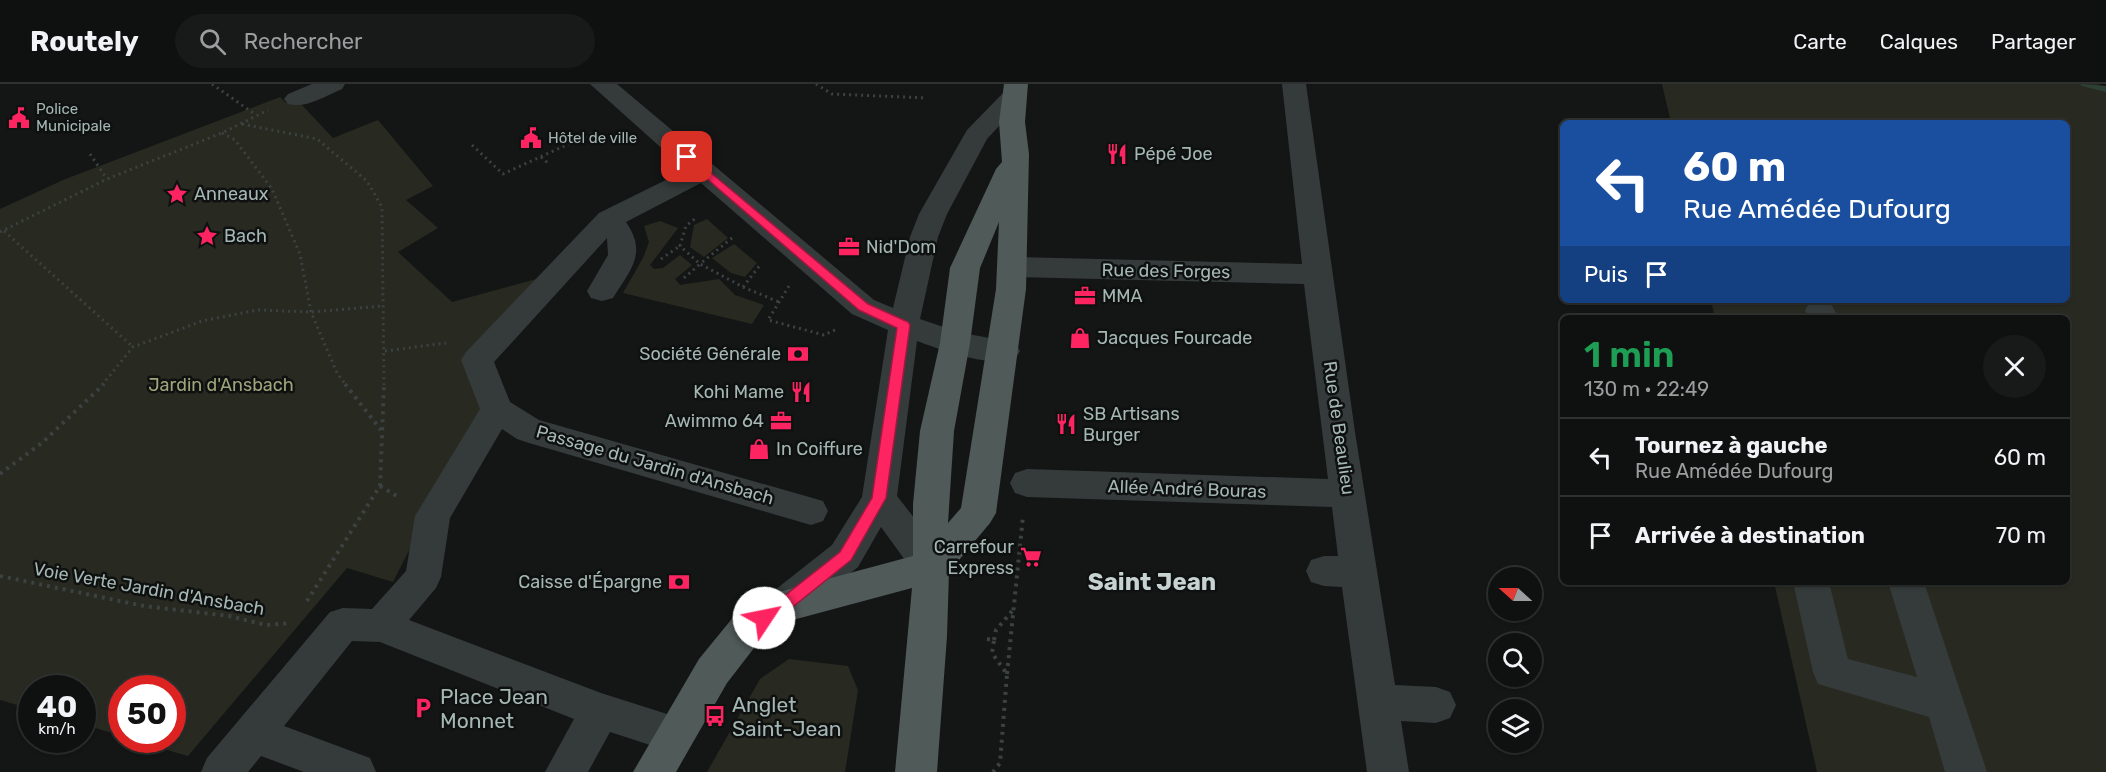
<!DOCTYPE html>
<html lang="fr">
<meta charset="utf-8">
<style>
body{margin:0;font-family:Rubik,sans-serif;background:#181919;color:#f1f3f6;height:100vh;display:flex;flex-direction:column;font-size:22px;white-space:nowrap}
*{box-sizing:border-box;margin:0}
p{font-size:20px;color:#9b9d9f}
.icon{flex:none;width:33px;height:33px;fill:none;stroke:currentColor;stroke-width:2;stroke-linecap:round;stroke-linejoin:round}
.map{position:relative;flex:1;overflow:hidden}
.details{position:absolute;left:1560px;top:231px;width:510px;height:270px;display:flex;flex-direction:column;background:#0f1010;border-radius:9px;box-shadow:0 2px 4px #0004,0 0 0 2px #2f3030}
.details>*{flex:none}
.banner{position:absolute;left:1560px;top:36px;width:510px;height:183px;border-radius:9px;box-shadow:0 2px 4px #0004,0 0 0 2px #2f3030;background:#1a4fa0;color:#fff;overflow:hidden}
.needle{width:39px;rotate:291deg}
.controls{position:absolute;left:1488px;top:483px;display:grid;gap:12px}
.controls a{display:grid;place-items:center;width:54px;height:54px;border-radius:50%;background:#0f1010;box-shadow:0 2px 4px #0004,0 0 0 2px #2f3030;font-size:30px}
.speed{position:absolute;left:18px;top:591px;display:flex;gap:12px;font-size:30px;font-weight:700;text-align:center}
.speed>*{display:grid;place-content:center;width:78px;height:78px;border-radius:50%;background:#0f1010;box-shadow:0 2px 4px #0004,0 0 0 2px #2f3030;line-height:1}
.speed small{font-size:15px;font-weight:400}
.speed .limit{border:9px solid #d22;background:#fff;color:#111}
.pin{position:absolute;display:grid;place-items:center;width:51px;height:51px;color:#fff;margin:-26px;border-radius:12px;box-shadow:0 3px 9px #0006}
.me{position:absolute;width:66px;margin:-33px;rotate:56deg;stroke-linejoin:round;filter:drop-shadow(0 0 4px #0008)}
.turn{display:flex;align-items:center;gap:21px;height:126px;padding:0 24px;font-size:27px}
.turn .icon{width:78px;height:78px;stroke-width:2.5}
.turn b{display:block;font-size:42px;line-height:51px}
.then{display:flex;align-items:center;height:57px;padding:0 24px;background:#0003;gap:12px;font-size:22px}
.round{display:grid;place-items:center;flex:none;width:63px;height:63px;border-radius:32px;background:#181919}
.head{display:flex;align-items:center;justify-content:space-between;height:102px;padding:0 24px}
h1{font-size:36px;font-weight:600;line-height:45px;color:#1e9e55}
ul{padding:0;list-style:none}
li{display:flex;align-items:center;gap:18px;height:78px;padding:0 24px;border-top:2px solid #2f3030}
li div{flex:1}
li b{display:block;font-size:22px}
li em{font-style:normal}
header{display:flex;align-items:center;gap:36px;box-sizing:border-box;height:84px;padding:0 30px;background:#0f1010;border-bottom:2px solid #2f3030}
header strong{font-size:28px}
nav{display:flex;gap:33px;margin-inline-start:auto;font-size:21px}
.search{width:420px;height:54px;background:#181919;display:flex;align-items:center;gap:15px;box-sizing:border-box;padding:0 21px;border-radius:33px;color:#9b9d9f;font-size:22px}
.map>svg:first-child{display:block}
.green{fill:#282920}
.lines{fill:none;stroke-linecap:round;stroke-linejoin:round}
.stream{fill:#2c4036;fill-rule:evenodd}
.path-far1{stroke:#3b4241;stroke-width:3;stroke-dasharray:2 4;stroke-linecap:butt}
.path{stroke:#3b4241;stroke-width:4;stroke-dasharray:3 5;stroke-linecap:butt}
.minor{fill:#353b3b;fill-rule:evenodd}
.major{fill:#505a59;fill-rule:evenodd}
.route{fill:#fe2462;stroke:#a51740;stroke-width:1.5}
.labels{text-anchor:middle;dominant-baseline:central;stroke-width:5;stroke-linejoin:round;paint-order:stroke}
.far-poi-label{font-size:15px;fill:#a5b7b3;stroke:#0f1111;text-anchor:start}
.poi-label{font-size:18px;fill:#a5b7b3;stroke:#0f1111;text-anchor:start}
.street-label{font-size:18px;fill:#a5b7b3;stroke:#0f1111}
.park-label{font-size:18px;fill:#9fa47a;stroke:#0f1111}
.near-poi-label{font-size:21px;fill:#a5b7b3;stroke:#0f1111;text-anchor:start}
.district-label{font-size:24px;font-weight:bold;fill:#c6d3d0;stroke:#0f1111}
</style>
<header>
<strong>Routely</strong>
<div class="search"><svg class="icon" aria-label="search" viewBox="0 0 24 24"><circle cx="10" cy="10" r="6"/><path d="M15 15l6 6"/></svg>Rechercher</div>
<nav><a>Carte</a><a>Calques</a><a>Partager</a></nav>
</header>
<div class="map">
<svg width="2106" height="688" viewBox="0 0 2106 688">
<rect width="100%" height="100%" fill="#141616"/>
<g class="green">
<polygon points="1662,0 2097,0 2106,3 2106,688 1817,688 1774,498 2067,498 2067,234 1715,234 1711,216 2067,216 2067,39 1671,39"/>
<polygon points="280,13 286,19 300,19 333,54 378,36 433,102 406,116 438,144 398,168 452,218 544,193 467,278 484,319 393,498 347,484 188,672 132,656 172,656 172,604 122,604 121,652 83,640 82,604 32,604 31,625 0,616 0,125 63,96"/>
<polygon points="707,135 728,154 704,173 690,163 694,141"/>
<polygon points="660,137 678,144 650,181 654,185 663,184 680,171 692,181 675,195 680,201 719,195 735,211 764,221 752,240 623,209 643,174 649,158 644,142"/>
<polygon points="734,160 757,179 745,193 731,189 712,174"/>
<polygon points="789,575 848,582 858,606 845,688 707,688 760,595"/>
</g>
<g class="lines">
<polygon class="stream" points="2080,0 2106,2 2106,8 2082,2"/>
<g class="path-far1">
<polyline points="212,0 256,31"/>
<polyline points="816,0 832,10 927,14"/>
<polyline points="242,40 317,55 367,97 382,123 384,301"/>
<polyline points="222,49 235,56 272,105 300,170 311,228 337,289 346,301"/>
<polyline points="472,61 503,90 597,47"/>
<polyline points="90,70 107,95"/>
<polyline points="541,73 550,81"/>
<polyline points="4,147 133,263"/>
<polyline points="0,148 107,95 222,49 268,26"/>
<polyline points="732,154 700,180 743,203 779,218"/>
<polyline points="661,175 680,162"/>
<polyline points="684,194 700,180 680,162 686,142 697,133"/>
<polyline points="789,202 768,236 824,251 837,245"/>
<polyline points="743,203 761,180"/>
<polyline points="385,267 446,259"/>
<polyline points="102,301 133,263 202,237 257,226 311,228 382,222"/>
</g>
<g class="path">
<polyline points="345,300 381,346"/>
<polyline points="0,390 43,358 104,300"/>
<polyline points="380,402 400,414"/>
<polyline points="0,492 144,522 229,532 266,541 291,539"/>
<polyline points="307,517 380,402 384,300"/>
<polyline points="987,555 994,556 992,569 1007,590 1000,679 993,688"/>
<polyline points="994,556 996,546 1013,526"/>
<polyline points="1007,590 1023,432"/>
</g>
<g class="minor">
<path d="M312,0H345L342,5C325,12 306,25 288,20L284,15L288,10Z"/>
<path d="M590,0H617L874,216L893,224L910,153L919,130L967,46L1004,8L1013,5L1022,8L1026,13L987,55L947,130L938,153L920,235L958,248L1015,259L1020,267L1015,275C987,283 944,267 917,257L897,412L944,472L949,483L944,494L931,498L918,494L881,443L858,483L792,535L779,540L766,535L760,524L766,513L832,461L862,413L888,246L852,230L701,99L626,138C648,170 630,186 613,214L602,217L591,214L587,207L608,171L607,154L494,278L510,318L539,336L823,417L828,427L823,437L811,441L529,359L517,355L502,345L450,434L441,493L436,504L409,536L601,609L689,637L695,650L689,663L675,669L610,648L588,688H545L574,635L380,558L352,557L284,642L370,674L376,688H304L261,672L248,688H201L207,674L330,528L343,524L372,525L406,487L415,432L480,325L461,276L466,268L599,129L686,86Z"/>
<polygon points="1282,0 1306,0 1355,348 1395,601 1436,603 1450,608 1456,621 1450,634 1436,639 1401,637 1409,688 1367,688 1342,503 1324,502 1311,498 1306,487 1311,476 1324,472 1338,472 1332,423 1027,413 1015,409 1010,399 1015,389 1027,385 1328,395 1304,200 1013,193 1003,190 998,183 1003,176 1013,173 1302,180"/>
<polygon points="1822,216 1831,219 1838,234 1808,234 1805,226 1809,219"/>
<polygon points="1793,498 1829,498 1848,575 1917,593 1888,498 1924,498 1987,688 1945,688 1929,633 1818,600 1813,588"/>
</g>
<path class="major" d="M1004,0H1028L1025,38L1029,70L1026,205L996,429L990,439L949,488L947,552L937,688H895L912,504L789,537L761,555L727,599L676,688H633L699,575L735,531L766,513L779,508L913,472V420L920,347L940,259L950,184L996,85L1002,78L999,38ZM999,138L996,205L961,424L948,439L954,347L970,259L980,184Z"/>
</g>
<polygon class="route" points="687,69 868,220 908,238 910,241 886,414 851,476 785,529 764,540 758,538 756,534 758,529 774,520 840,468 872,414 897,244 859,226 684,75 684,70"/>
<defs>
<symbol id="civic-bare" viewBox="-9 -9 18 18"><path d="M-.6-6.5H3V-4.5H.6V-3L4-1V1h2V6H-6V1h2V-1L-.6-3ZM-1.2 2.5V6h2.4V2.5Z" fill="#fe2462" stroke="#0f1111" stroke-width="2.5" paint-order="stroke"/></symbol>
<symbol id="restaurant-bare" viewBox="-9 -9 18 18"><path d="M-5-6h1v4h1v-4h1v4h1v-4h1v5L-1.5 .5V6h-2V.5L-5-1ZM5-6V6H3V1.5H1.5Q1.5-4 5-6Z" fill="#fe2462" stroke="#0f1111" stroke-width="2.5" paint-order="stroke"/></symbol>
<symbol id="sight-bare" viewBox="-9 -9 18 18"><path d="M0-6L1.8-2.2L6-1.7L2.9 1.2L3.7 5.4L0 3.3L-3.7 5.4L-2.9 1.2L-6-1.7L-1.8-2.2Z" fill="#fe2462" stroke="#0f1111" stroke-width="2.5" paint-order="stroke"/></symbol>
<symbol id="office-bare" viewBox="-9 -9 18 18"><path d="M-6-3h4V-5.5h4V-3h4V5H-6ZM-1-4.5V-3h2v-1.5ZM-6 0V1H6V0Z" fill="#fe2462" stroke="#0f1111" stroke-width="2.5" paint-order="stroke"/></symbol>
<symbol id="shop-bare" viewBox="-9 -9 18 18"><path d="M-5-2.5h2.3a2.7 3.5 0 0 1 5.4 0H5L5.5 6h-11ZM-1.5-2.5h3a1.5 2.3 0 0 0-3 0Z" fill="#fe2462" stroke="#0f1111" stroke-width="2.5" paint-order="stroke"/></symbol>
<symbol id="bank-bare" viewBox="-9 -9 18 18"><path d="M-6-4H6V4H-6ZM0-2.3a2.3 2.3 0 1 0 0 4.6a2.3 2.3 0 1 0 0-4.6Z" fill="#fe2462" stroke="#0f1111" stroke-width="2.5" paint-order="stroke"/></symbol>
<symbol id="supermarket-bare" viewBox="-9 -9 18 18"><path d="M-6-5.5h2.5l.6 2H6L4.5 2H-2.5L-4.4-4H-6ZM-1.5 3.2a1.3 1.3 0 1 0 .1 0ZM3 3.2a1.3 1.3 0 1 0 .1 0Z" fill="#fe2462" stroke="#0f1111" stroke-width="2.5" paint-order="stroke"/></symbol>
<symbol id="parking-bare" viewBox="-9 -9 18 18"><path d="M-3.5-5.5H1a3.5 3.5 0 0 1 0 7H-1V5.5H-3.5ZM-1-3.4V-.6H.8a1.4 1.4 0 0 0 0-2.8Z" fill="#fe2462" stroke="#0f1111" stroke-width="2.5" paint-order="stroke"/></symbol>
<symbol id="bus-bare" viewBox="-9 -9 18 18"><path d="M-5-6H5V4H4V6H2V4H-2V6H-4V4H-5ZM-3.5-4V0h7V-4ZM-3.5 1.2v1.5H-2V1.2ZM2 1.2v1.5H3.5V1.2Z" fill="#fe2462" stroke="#0f1111" stroke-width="2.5" paint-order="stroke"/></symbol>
</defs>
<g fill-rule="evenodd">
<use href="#civic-bare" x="4" y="19" width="30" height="30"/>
<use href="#civic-bare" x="516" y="39" width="30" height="30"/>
<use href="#restaurant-bare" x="1102" y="55" width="30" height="30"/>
<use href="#sight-bare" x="162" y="95" width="30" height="30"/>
<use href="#sight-bare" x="192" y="137" width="30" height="30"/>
<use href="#office-bare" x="834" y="148" width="30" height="30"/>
<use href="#office-bare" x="1070" y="197" width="30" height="30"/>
<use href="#shop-bare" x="1065" y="239" width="30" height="30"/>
<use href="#bank-bare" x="783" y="255" width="30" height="30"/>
<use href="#restaurant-bare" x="786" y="293" width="30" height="30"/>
<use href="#office-bare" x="766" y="322" width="30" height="30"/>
<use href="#restaurant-bare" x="1051" y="325" width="30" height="30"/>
<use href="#shop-bare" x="744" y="350" width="30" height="30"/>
<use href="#supermarket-bare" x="1016" y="458" width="30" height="30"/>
<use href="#bank-bare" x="664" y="483" width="30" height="30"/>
<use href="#parking-bare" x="408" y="609" width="30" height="30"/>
<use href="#bus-bare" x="700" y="617" width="30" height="30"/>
</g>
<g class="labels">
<g class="far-poi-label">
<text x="36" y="25">Police<tspan x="36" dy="17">Municipale</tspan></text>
<text x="548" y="54">Hôtel de ville</text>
</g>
<g class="poi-label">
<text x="1134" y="70">Pépé Joe</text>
<text x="194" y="110">Anneaux</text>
<text x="224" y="152">Bach</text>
<text x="866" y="163">Nid'Dom</text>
<text x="1102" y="212">MMA</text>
<text x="1097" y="254">Jacques Fourcade</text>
<text x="781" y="270" text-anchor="end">Société Générale</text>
<text x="784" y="308" text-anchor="end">Kohi Mame</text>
<text x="1083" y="330">SB Artisans<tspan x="1083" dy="21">Burger</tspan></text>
<text x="764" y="337" text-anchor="end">Awimmo 64</text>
<text x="776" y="365">In Coiffure</text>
<text x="1014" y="463" text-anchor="end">Carrefour<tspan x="1014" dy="21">Express</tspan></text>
<text x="662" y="498" text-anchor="end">Caisse d'Épargne</text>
</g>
<g class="street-label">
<text transform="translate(1166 187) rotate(1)">Rue des Forges</text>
<text transform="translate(1339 344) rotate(82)">Rue de Beaulieu</text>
<text transform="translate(655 381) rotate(16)">Passage du Jardin d'Ansbach</text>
<text transform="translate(1187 405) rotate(2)">Allée André Bouras</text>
<text transform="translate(149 505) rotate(10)">Voie Verte Jardin d'Ansbach</text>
</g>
<g class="park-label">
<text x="221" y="301">Jardin d'Ansbach</text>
</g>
<g class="near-poi-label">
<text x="440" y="612">Place Jean<tspan x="440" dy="24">Monnet</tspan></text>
<text x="732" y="620">Anglet<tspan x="732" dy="24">Saint-Jean</tspan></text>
</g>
<g class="district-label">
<text x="1152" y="498">Saint Jean</text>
</g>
</g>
</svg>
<div class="controls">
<a><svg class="needle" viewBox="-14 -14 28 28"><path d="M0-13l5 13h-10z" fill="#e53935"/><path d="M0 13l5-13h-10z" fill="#9b9d9f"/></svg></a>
<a><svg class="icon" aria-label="search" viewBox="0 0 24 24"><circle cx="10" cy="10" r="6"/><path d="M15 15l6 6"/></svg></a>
<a><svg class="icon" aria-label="layers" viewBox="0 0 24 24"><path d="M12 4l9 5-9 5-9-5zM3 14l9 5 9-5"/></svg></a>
</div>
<div class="speed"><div>40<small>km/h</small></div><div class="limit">50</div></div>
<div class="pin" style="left:687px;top:73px;background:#d93025"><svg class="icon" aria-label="arrive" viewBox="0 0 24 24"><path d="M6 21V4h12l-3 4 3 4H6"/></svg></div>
<svg class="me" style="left:764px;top:534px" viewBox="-20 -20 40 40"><circle r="19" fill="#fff"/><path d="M0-13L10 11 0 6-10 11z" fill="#fe2462"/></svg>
<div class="banner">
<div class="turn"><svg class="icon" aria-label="left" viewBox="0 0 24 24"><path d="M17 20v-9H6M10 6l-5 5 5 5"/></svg><div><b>60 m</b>Rue Amédée Dufourg</div></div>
<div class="then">Puis<svg class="icon" aria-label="arrive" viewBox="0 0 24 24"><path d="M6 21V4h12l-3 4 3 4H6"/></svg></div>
</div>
<section class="details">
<div class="head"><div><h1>1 min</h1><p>130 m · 22:49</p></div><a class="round"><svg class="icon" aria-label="close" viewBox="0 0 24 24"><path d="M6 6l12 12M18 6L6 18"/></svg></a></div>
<ul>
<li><svg class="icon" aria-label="left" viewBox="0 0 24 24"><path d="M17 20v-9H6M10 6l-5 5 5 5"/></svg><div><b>Tournez à gauche</b><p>Rue Amédée Dufourg</p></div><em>60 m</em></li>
<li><svg class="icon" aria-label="arrive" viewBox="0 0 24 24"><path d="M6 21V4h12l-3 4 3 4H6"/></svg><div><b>Arrivée à destination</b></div><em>70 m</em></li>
</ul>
</section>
</div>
